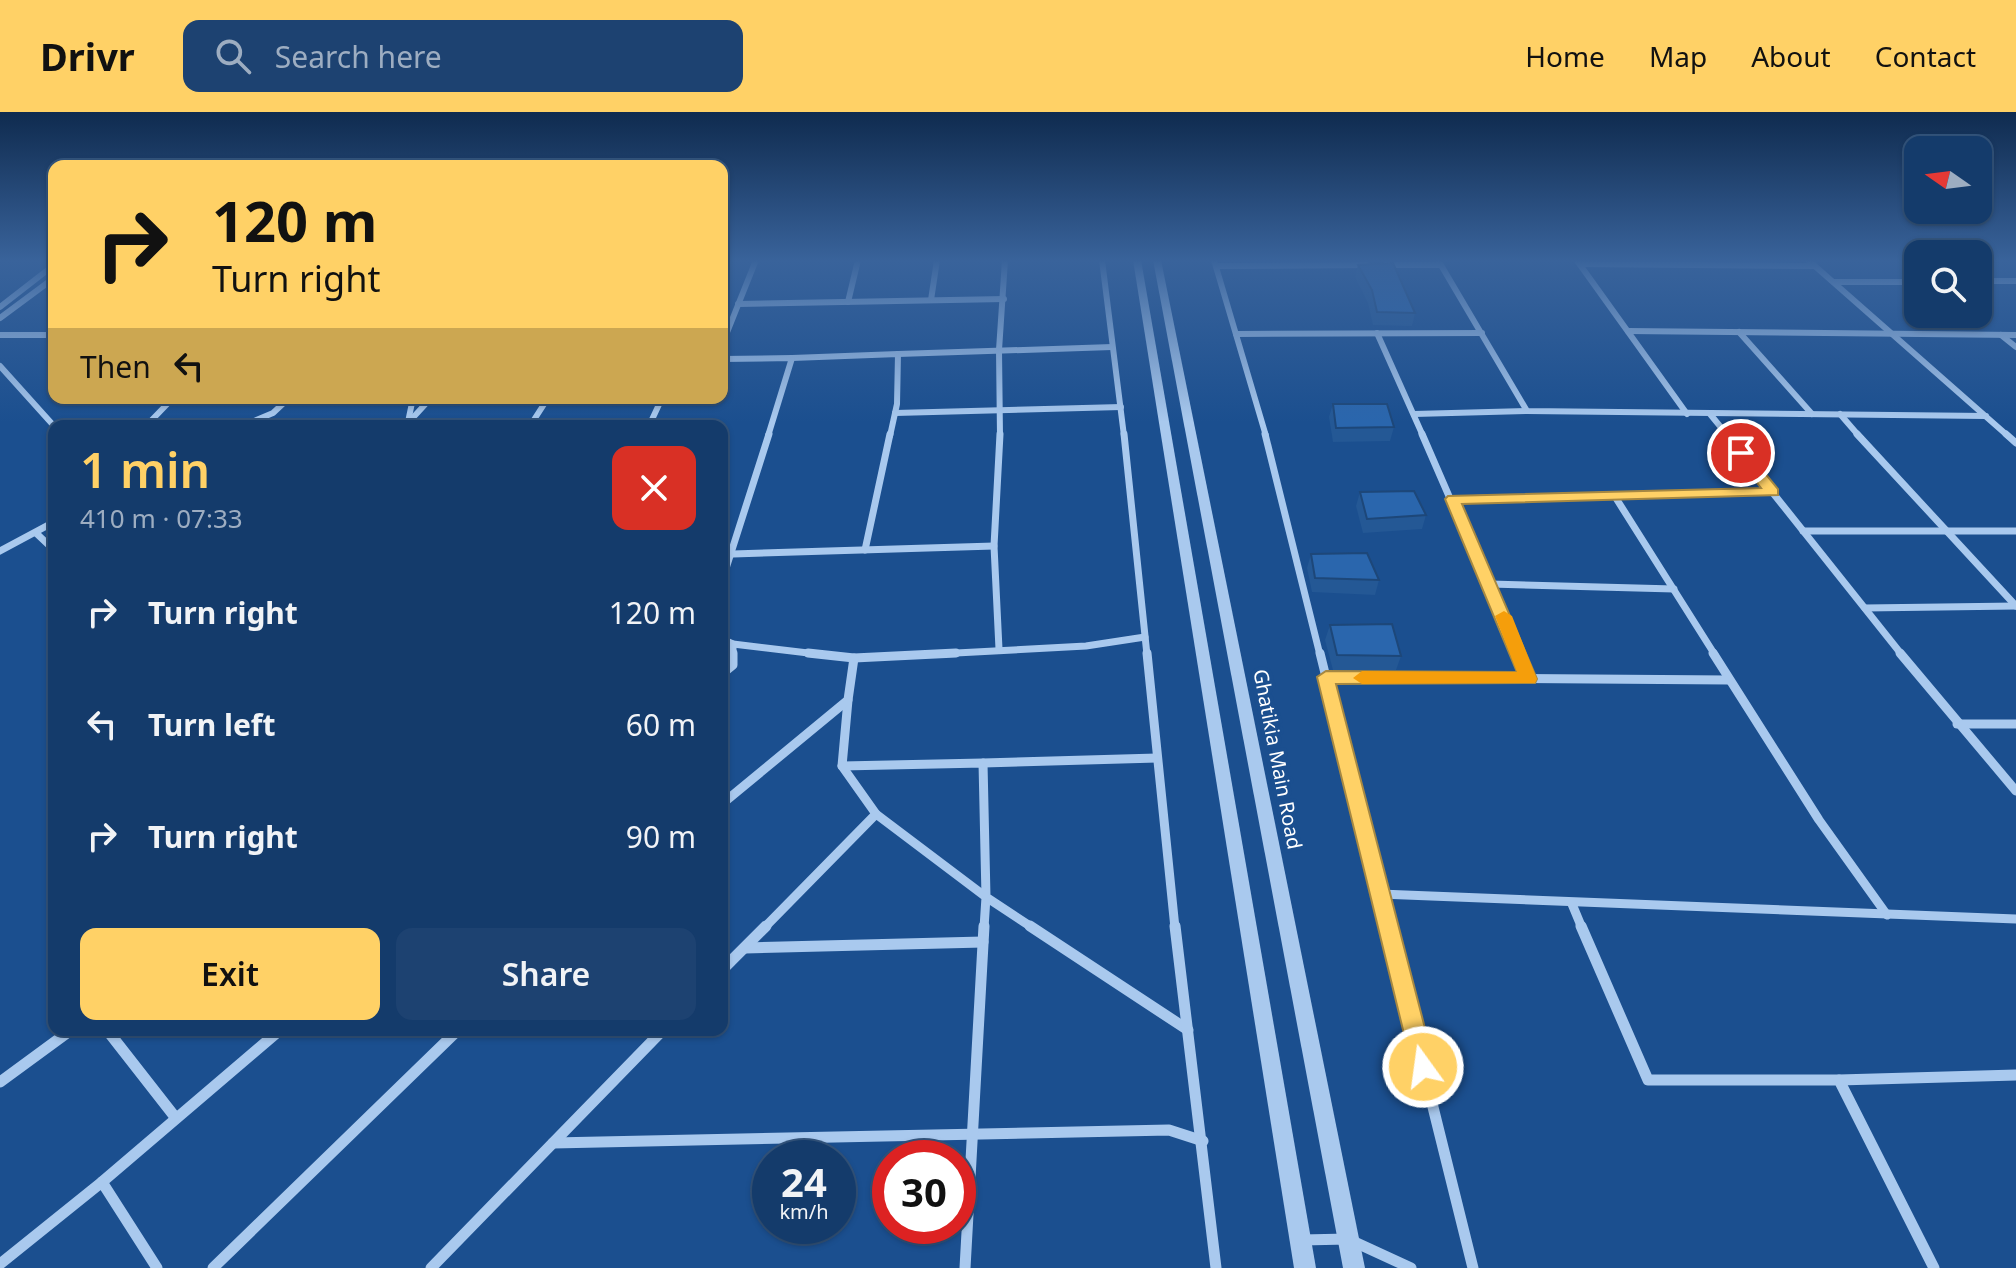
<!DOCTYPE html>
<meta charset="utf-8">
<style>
body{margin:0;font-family:"Noto Sans",sans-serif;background:#1d4271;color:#f1f3f6;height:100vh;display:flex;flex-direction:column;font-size:30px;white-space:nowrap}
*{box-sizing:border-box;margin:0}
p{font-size:26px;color:#9dadc1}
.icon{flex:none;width:44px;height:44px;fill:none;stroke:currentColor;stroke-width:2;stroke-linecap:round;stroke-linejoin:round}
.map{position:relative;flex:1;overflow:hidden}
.drawer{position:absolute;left:48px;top:308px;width:680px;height:616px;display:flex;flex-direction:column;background:#143b6b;border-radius:16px;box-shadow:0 2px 6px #0004,0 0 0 2px #33557e}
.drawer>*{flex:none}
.banner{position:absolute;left:48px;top:48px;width:680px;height:244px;border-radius:16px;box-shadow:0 2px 6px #0004,0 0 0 2px #33557e;background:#ffd166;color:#111;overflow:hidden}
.needle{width:52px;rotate:284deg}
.controls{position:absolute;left:1904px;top:24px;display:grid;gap:16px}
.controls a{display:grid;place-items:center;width:88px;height:88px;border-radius:16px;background:#143b6b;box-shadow:0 2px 6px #0004,0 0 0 2px #33557e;font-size:40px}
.speed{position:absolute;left:752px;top:1028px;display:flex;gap:16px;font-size:40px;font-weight:700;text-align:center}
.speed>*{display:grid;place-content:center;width:104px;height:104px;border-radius:50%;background:#143b6b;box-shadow:0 2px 6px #0004,0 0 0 2px #33557e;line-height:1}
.speed small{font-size:20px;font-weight:400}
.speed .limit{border:12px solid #d22;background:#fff;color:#111}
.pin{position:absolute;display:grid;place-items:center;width:68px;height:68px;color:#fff;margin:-34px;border:4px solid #fff;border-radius:50%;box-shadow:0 2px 8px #0007}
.me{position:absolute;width:88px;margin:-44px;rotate:346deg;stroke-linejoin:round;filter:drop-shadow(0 0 6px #0008)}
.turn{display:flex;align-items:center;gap:28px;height:168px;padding:0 32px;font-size:36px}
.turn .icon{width:104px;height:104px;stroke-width:2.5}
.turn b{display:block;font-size:56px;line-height:68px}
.then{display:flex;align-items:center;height:76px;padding:0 32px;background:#0003;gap:16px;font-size:30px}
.round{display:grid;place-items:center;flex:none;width:84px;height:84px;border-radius:16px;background:#1d4271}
.headline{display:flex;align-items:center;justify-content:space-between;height:136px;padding:0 32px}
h1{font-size:48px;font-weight:600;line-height:60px;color:#ffd166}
.action{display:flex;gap:16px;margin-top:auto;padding:16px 32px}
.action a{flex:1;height:92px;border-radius:16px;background:#ffd166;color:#111;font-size:32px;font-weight:600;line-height:92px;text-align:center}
.action a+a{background:#1d4271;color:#f1f3f6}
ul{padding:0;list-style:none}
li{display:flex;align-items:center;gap:24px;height:112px;padding:0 32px}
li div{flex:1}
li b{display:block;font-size:30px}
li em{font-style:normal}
header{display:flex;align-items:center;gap:48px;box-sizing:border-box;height:112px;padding:0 40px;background:#ffd166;color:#111}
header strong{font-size:38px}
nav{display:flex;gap:44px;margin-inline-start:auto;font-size:28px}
.search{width:560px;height:72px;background:#1d4271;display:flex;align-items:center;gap:20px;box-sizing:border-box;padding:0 28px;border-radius:16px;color:#9dadc1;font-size:30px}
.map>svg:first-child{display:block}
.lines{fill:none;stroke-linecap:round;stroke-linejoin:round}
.minor-far3{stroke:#a9c9ee;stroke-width:6}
.minor-far2{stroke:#a9c9ee;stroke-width:7}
.minor-far1{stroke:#a9c9ee;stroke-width:9}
.minor{stroke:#a9c9ee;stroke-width:11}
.tertiary{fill:#a9c9ee;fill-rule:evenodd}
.wall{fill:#245895}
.building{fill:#2a66ad;stroke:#1d4779;stroke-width:2}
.route{fill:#ffd166;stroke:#a68842;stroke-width:2}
.slow{fill:#f59e0b}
.labels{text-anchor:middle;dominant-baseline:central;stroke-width:8;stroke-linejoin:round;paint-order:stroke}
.street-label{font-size:20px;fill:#fff;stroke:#1b4f8f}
</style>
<header>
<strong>Drivr</strong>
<div class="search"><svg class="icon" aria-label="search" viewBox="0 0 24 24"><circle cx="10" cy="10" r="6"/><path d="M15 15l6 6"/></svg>Search here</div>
<nav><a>Home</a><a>Map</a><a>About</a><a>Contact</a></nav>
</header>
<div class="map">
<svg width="2016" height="1156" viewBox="0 0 2016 1156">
<rect width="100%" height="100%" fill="#1b4f8f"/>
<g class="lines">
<g class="minor-far3">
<polyline points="1102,148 1124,324"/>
<polyline points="1214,148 1266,324"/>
<polyline points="1438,148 1527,299 1986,304"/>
<polyline points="1808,148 2008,324"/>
<polyline points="1578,150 1687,302"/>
<polyline points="1580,152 1814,154"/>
<polyline points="1385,153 1440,153"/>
<polyline points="1216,154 1367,153"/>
<polyline points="1978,169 2016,169"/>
<polyline points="1834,170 1918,170"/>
<polyline points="931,188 937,148"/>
<polyline points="848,190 858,148"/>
<polyline points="738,192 1004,187"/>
<polyline points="0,195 54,153"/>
<polyline points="0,206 54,166"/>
<polyline points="1628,219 2016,223"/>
<polyline points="1739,220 1812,302"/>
<polyline points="1377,221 1423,324"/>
<polyline points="1236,222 1482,221"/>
<polyline points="0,223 54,223"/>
<polyline points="2001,223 2016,235"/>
<polyline points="722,233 756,148"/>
<polyline points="898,242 1112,235"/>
<polyline points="792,246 898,242 897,292 890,324"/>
<polyline points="722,247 792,246 768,324"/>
<polyline points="0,254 54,314"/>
<polyline points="895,301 1121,295"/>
<polyline points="1414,302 1527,299"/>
<polyline points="1710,302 1728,324"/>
<polyline points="1840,302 1859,324"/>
<polyline points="408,310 413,286"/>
<polyline points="408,311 431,286"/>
<polyline points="146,314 173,286"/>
<polyline points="242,314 273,301 289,286"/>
<polyline points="530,314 548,286"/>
<polyline points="649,314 662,286"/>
<polyline points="1000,324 999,238 1005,148"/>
</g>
<g class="minor-far2">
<polyline points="1124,322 1147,543"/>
<polyline points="1265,322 1320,543"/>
<polyline points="1422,322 1518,543"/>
<polyline points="1726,322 1902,543"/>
<polyline points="1857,322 2016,494"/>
<polyline points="2006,322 2016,331"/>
<polyline points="1614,383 1773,380"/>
<polyline points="1453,387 1614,383 1715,543"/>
<polyline points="1803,419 2016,419"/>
<polyline points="36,421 54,438"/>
<polyline points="865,438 890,322"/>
<polyline points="0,439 54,410"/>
<polyline points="733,442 994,434"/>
<polyline points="722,469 769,322"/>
<polyline points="1490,472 1674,477"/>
<polyline points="1865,496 2016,494"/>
<polyline points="722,527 733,532 825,543"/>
<polyline points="733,532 733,543"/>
<polyline points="999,537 994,434 1000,322"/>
<polyline points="918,543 1086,534 1145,525"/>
</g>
<g class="minor-far1">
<polyline points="808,541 854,546 956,541"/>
<polyline points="1147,541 1175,816"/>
<polyline points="1320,541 1388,816"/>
<polyline points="1517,541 1528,567"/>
<polyline points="1713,541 1819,708 1887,803"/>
<polyline points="1900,541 2016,679"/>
<polyline points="722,562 733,553 733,541"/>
<polyline points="1326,565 1729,568"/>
<polyline points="848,588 842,654 983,651 986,785 1033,816"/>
<polyline points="1957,612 2016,612"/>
<polyline points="983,651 1157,646"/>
<polyline points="842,654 876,702"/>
<polyline points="722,692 848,588 854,546"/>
<polyline points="1380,782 2016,807"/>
<polyline points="1572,792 1582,816"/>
<polyline points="764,816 876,702 986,785 984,816"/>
</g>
<g class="minor">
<polyline points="1030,814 1188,918"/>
<polyline points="1175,814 1216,1156"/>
<polyline points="1388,814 1473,1156"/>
<polyline points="1581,814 1648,968 1839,968 1934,1156"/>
<polyline points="745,836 983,830"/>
<polyline points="722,858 766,814"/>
<polyline points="107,918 175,1005"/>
<polyline points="1839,968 2016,963"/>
<polyline points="0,970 71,918"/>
<polyline points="553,1031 1169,1018 1203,1029"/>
<polyline points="102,1070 280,918"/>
<polyline points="1302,1128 1348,1127 1411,1156"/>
<polyline points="0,1152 102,1070 157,1156"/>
<polyline points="213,1156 458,918"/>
<polyline points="431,1156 663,918"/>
<polyline points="965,1156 984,814"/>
</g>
<g class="tertiary">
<polygon points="1133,148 1141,148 1316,1156 1294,1156"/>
<polygon points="1153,148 1161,148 1365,1156 1343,1156"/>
</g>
</g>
<g class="wall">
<polygon points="1358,153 1415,201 1412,214 1373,213 1368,191 1355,165"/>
<polygon points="1333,292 1394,315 1390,329 1333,330 1329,305"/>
<polygon points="1360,380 1426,403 1422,417 1363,421 1356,394"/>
<polygon points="1311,442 1379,468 1375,483 1312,480 1307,456"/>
<polygon points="1330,513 1401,544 1396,558 1333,558 1325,528"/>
</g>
<g class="building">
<polygon points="1393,151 1415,201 1377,200 1372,178 1358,153"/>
<polygon points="1333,292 1387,292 1394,315 1336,316"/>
<polygon points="1414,379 1426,403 1367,407 1360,380"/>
<polygon points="1367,441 1379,468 1315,466 1311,442"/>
<polygon points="1392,512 1401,544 1337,543 1330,513"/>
</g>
<linearGradient id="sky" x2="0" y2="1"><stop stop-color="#0f2b4f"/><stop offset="0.48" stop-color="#39639b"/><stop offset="1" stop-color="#39639b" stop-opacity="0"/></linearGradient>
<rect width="2016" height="310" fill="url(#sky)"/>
<polygon class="route" points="1741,337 1746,338 1778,377 1778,383 1462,392 1537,567 1535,571 1336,572 1435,955 1431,963 1423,966 1414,963 1317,565 1326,559 1517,560 1445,387 1448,384 1761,376 1734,341"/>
<polygon class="slow" points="1504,499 1512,504 1537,567 1535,571 1362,572 1353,566 1362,559 1517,560 1495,504"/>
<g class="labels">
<g class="street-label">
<text transform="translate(1278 647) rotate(79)">Ghatikia Main Road</text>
</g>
</g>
</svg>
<div class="controls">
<a><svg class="needle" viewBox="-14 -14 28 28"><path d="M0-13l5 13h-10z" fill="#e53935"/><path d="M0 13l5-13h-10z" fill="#9dadc1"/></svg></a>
<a><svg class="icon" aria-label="search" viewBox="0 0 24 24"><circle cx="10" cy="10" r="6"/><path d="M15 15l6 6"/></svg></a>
</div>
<div class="speed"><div>24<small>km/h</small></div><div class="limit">30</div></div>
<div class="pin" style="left:1741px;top:341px;background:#d93025"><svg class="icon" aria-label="arrive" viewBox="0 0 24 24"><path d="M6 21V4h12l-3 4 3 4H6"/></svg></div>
<svg class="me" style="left:1423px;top:955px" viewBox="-20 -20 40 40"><circle r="17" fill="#ffd166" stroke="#fff" stroke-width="3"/><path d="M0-11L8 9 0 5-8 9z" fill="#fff"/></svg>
<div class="banner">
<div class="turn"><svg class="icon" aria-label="right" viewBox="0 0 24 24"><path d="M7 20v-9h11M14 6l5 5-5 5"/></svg><div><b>120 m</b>Turn right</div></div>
<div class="then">Then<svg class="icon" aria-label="left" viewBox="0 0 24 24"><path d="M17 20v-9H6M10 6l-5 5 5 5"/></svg></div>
</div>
<section class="drawer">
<div class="headline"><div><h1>1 min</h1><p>410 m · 07:33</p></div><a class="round" style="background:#d93025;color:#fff"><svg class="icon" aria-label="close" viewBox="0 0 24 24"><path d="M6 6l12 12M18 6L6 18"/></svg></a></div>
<ul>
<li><svg class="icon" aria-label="right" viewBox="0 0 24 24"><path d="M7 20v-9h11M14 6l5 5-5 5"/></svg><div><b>Turn right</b></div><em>120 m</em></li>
<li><svg class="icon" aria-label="left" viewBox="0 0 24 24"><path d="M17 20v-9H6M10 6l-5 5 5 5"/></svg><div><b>Turn left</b></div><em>60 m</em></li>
<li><svg class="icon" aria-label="right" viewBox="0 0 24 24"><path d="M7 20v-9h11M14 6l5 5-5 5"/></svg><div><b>Turn right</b></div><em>90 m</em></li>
</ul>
<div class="action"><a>Exit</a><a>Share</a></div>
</section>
</div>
